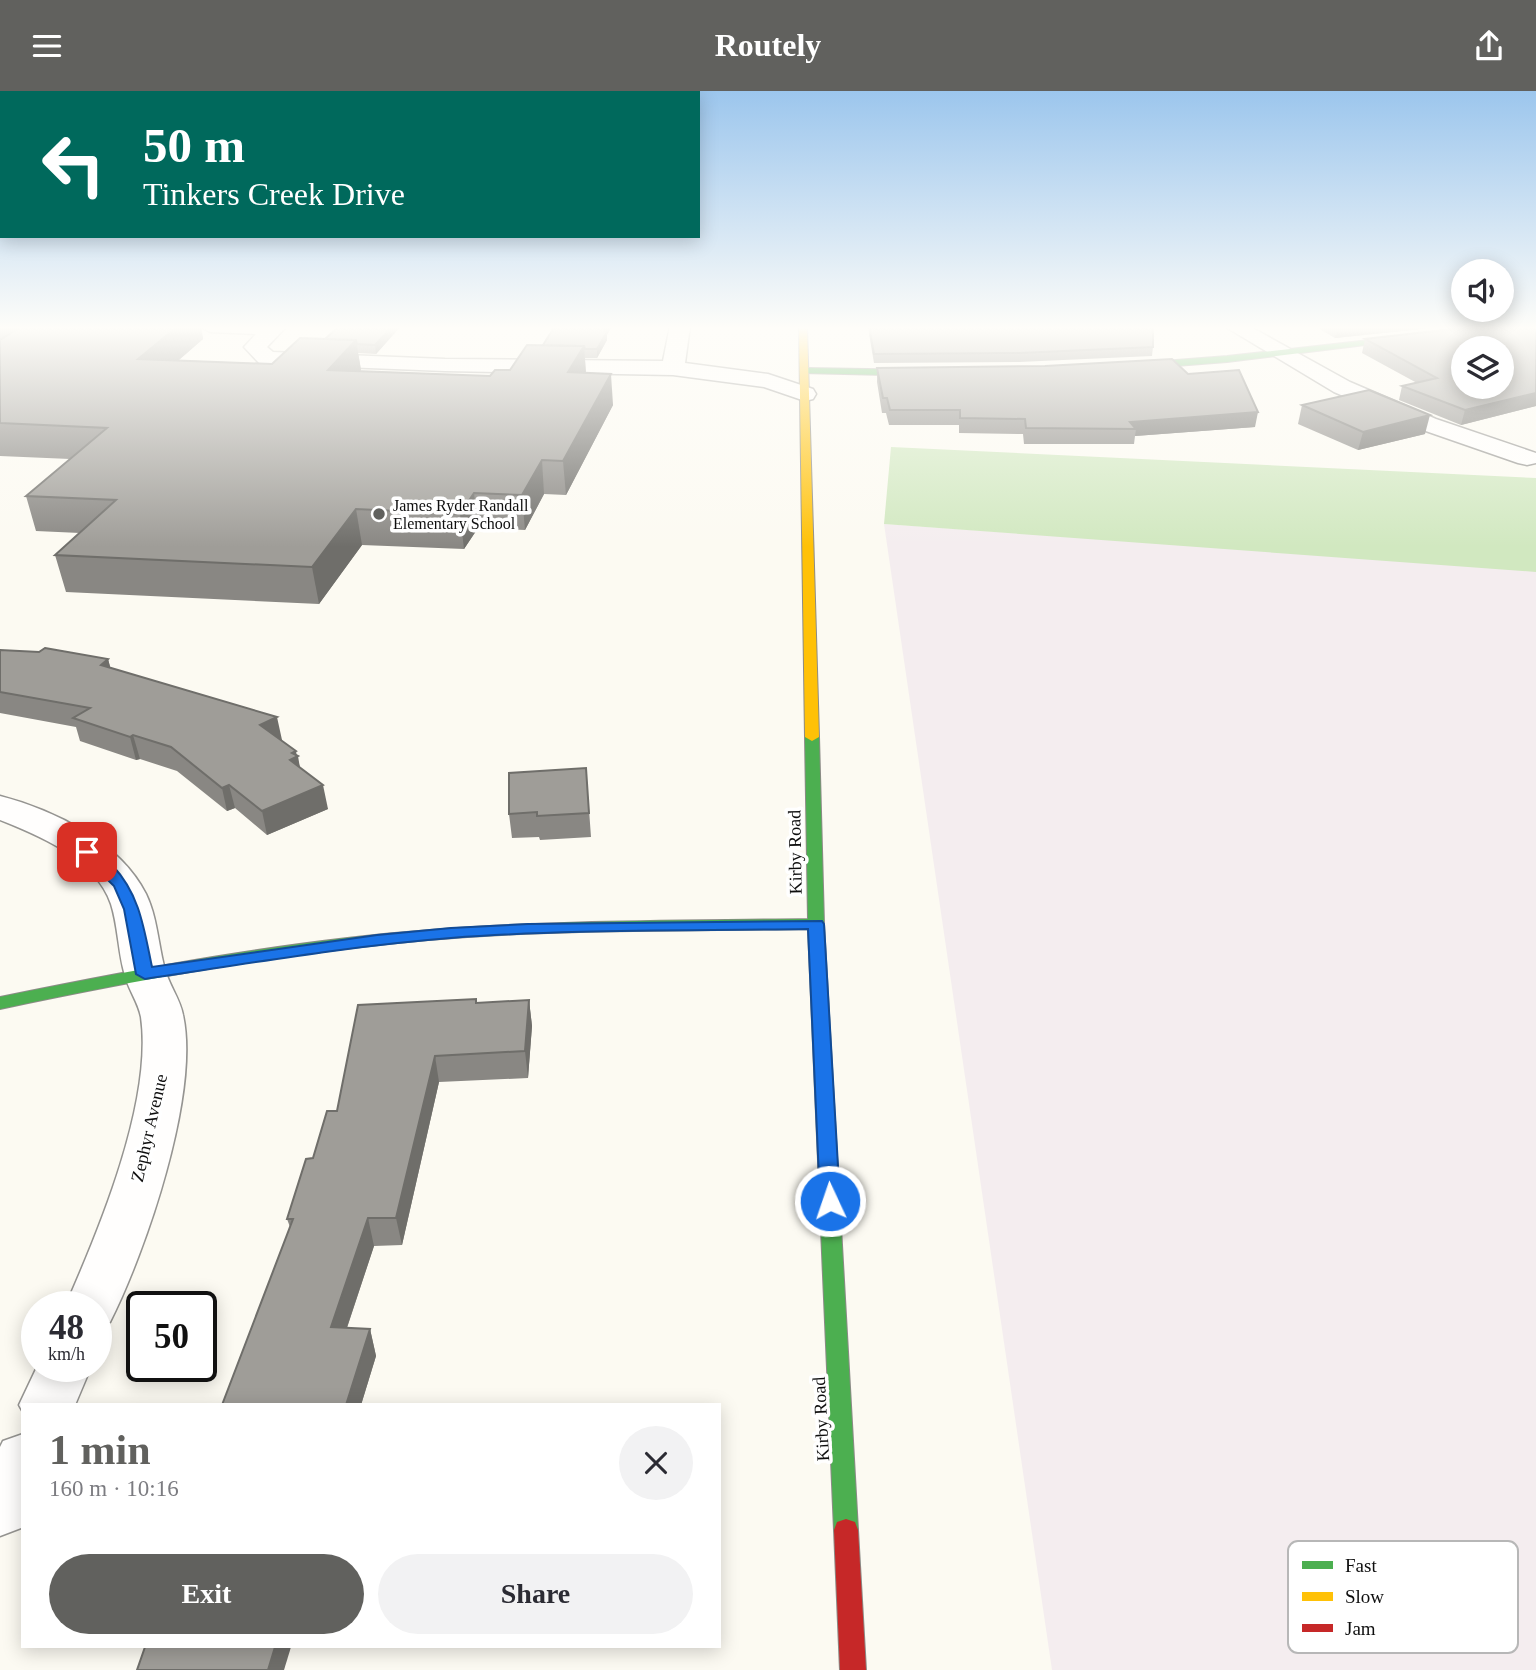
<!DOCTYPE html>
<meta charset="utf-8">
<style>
body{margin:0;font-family:"Times New Roman",serif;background:#f2f2f3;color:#2b2b33;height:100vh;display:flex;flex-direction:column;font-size:26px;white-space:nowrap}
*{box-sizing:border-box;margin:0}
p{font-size:23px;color:#7c7c81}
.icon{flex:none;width:38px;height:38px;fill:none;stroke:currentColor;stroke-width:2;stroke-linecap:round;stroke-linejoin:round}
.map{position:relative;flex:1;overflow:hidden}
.side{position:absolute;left:21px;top:1312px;width:700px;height:245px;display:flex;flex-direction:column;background:#fff;border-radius:0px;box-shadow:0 4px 18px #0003}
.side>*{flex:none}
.top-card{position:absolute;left:0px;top:0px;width:700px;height:147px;box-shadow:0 4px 18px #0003;background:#00695c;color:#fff;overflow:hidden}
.tools{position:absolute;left:1451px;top:168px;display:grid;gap:14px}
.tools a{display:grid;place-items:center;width:63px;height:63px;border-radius:50%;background:#fff;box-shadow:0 4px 18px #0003;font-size:35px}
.speed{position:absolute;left:21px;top:1200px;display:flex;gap:14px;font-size:35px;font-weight:700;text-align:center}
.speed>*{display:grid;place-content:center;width:91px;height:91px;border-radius:50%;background:#fff;box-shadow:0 4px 18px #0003;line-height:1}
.speed small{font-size:18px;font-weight:400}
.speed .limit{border:4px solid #111;border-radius:10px;background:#fff;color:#111}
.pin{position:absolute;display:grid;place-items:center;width:60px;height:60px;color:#fff;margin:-30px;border-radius:14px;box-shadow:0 4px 10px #0006}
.me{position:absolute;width:77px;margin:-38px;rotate:357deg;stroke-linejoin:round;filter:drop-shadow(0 0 5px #0008)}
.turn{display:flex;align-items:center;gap:24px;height:147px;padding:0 28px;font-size:32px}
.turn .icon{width:91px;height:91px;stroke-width:2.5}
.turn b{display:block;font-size:49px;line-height:60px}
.round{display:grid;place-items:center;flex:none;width:74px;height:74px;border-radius:37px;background:#f2f2f3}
.overview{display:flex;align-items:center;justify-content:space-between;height:119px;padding:0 28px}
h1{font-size:42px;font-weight:700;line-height:52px;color:#61615e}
.primary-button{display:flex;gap:14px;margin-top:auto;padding:14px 28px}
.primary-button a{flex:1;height:80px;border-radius:42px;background:#61615e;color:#fff;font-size:28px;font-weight:700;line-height:80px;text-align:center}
.primary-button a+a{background:#f2f2f3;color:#2b2b33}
header{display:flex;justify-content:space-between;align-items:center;height:91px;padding:0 28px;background:#61615e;color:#fff;font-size:32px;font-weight:700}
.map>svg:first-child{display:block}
.industrial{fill:#f4edef}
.forest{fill:#d1e8c0}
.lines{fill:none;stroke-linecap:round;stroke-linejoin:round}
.street-casing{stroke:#959491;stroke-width:3}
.fast-casing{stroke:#8c8b87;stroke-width:2}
.slow-casing{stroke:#8c8b87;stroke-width:2}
.jam-casing{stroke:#8c8b87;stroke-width:2}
.street{fill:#fffefd;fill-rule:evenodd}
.fast{fill:#4caf50;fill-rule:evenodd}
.slow{fill:#ffc107;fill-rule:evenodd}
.jam{fill:#c62828;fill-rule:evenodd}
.wall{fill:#898783}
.shaded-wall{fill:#6f6e6a}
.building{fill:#9f9d98;stroke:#6f6e6a;stroke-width:2;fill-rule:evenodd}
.route{fill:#1a73e8;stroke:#114b97;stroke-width:2}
.poi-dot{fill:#61615e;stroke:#fff;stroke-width:2.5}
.labels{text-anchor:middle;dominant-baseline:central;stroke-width:7;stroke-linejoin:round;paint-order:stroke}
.far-poi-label{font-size:16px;fill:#0e0e0e;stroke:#fff;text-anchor:start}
.street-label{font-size:18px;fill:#0e0e0e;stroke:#fff}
.key{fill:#fff;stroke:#b7b7b7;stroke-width:2}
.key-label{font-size:19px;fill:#0e0e0e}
</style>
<header><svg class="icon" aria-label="menu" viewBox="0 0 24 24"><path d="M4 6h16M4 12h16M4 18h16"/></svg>Routely<svg class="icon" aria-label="share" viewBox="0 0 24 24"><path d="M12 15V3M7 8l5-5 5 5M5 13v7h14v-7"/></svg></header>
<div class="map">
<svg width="1536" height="1579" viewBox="0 0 1536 1579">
<rect width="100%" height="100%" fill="#fcfaf2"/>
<polygon class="industrial" points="884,433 1536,478 1536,1579 1052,1579"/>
<polygon class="forest" points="891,356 1536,387 1536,481 884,433"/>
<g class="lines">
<defs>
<g id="street">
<polygon points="200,235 287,235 267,256 273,261 445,268 663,270 670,235 690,235 685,272 768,283 813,298 816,303 813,308 805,310 764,296 673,284 445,280 267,273 259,272 244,256 256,243 210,241"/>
<polygon points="1224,235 1249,235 1350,291 1436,328 1536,362 1536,372 1527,374 1518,372 1420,338 1334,301"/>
<path d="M0,705C54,719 120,751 146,803C157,826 158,851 164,875C168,893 180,907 183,924C200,1002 146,1160 110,1231L96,1235V1216H65C99,1139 153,1010 141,926C138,910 127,897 124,881C118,859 118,835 111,813C96,768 40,745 0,729Z"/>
<polygon points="37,1276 91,1276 75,1314 23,1314 23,1321 19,1314"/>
<polygon points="23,1343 23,1433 21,1437 0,1445 0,1356 3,1350"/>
</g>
<g id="fast">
<polygon points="1492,235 1520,235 1227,271 1125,279 1121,276 1125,273 1227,265"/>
<polygon points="805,277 929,279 933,282 929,285 802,282 802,278"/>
<path d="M812,642L819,646L824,833L858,1439L855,1447L846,1450L837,1447L834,1439L808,838C681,840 554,838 428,849C284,862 142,888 0,918V906C142,877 286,850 430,839C556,829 682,830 808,828L805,646Z"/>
</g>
<polygon id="slow" points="799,235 807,235 819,646 812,650 805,646"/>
<polygon id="jam" points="846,1428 855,1431 858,1439 866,1579 840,1579 834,1439 837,1431"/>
</defs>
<use href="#street" class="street-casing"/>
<use href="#fast" class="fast-casing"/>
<use href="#slow" class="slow-casing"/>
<use href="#jam" class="jam-casing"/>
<use href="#street" class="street"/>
<use href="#fast" class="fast"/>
<use href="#slow" class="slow"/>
<use href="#jam" class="jam"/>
</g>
<g class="wall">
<polygon points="0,235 201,235 203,248 179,269 272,273 325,248 401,235 376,263 358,262 361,279 360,280 490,285 510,279 543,254 607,244 607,249 597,267 585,267 586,282 613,314 566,404 544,403 525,439 478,437 464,458 362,454 319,513 66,501 55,464 80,442 36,440 26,405 70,368 0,365"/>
<polygon points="869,235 1153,256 1152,265 1019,271 874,272 869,243"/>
<polygon points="1314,235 1452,235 1335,247"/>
<polygon points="1536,235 1536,315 1461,334 1399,309 1402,295 1417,292 1362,262 1365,248"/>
<polygon points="877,277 1188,283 1255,336 1135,345 1134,353 1024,353 1023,343 959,342 959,334 889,334 886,322 882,322 877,291"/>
<polygon points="1302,314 1425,343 1358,359 1298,333"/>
<polygon points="0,559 108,568 110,576 282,649 280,649 296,664 300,676 328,718 267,744 235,717 227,720 177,680 140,668 136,669 80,650 76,636 0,622"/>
<polygon points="586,677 591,746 540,749 539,746 512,747 509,723"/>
<polygon points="529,909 532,935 528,987 439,991 402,1154 374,1155 347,1237 370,1238 376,1265 361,1314 290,1136 287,1128 313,1067 337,1020 477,912"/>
</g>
<g class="shaded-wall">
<polygon points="178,235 201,235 203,248 145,298 138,268"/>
<polygon points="393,235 401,235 376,263 375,254"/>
<polygon points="607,235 612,235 607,244 607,249 597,267 597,258"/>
<polygon points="1338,235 1449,235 1335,247"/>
<polygon points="356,249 361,279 333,310 328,279"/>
<polygon points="584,255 586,285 568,281"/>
<polygon points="611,283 613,314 566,404 563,370"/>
<polygon points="1536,302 1536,315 1461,334 1465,319"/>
<polygon points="1258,321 1255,336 1135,345 1136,338 1130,331"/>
<polygon points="1430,324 1425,343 1358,359 1363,341"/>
<polygon points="542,369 544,403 525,439 522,404"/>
<polygon points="474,402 478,437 464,458 460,423"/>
<polygon points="356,418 362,454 319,513 312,476"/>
<polygon points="108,568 114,590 101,574"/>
<polygon points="277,626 282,649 265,657 260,634"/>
<polygon points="133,644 140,668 136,669 130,646"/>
<polygon points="296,660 297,666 298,665 302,689 290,669 292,662"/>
<polygon points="229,694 235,717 227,720 222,697"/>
<polygon points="323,694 328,718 267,744 262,720"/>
<polygon points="529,909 532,935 528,987 525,960"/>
<polygon points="435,965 439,991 402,1154 396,1127"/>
<polygon points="368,1127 374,1155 338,1263 331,1236"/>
<polygon points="370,1238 376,1265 361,1314 346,1314"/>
<polygon points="275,1556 291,1556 284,1579 268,1579"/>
</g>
<g class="building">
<polygon points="22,235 178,235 138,268 272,273 300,247 356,249 328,279 490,285 495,279 510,279 527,254 584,255 568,281 611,283 563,370 542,369 522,404 474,402 460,423 356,418 312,476 55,464 116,409 26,405 107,337 0,332 0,249"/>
<polygon points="339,235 393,235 375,254 357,253 356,249 325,248"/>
<polygon points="555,235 607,235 604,240 607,241 597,258 585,258 584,255 543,254"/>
<polygon points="869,235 1153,235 1153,256 1020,262 874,263"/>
<path d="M1478,235H1536V302L1465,319L1402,295L1437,287L1365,248ZM1463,257H1502V296H1463Z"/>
<polygon points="1172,268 1188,283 1239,279 1258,321 1130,331 1136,338 1026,337 1025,328 960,327 960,319 890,319 887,307 883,307 877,277 1045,275"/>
<polygon points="1369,299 1430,324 1363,341 1302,314"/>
<polygon points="45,557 108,568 101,574 277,626 260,634 296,660 292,662 298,665 290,669 323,694 262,720 229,694 222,697 171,656 133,644 130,646 73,627 90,617 0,601 0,559 39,561"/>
<polygon points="586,677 589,722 537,725 537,721 509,723 509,682"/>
<polygon points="476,908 476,912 529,909 525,960 435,965 396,1127 368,1127 331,1236 370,1238 346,1314 222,1314 293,1128 287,1128 306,1068 313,1067 327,1020 337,1020 358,914"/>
<polygon points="145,1556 275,1556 268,1579 137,1579"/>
</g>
<linearGradient id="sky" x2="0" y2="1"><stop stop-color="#9cc6ed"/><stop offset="0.52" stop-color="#fefdf9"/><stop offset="1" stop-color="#fefdf9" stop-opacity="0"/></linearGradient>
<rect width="1536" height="456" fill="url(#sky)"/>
<path class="route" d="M87,756C98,759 106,767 113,775C140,804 144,838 152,876L377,844L451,837L528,833L822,830L824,833L840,1110L837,1115L830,1117L823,1115L820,1110L808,838C689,840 569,838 451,847C348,855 246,873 145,888L136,883L124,818L114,795L79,761Z"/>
<circle class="poi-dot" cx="379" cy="423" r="7"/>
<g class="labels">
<g class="far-poi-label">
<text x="393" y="414">James Ryder Randall<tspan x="393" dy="18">Elementary School</tspan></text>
</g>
<g class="street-label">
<text transform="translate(795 761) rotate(-91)">Kirby Road</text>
<text transform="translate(149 1037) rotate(-77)">Zephyr Avenue</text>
<text transform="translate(821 1328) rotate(-93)">Kirby Road</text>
</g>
</g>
<rect x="1288" y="1450" width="230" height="112" rx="10" class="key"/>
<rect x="1302" y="1470" width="31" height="8" fill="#4caf50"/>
<rect x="1302" y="1501" width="31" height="9" fill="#ffc107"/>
<rect x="1302" y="1533" width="31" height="8" fill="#c62828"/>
<g class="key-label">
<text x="1345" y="1481">Fast</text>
<text x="1345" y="1512">Slow</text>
<text x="1345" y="1544">Jam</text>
</g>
</svg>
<div class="tools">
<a><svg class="icon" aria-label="sound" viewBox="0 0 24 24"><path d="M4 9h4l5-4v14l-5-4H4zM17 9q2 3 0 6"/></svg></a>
<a><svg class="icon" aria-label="layers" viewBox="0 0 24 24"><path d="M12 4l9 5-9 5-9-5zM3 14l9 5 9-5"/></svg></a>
</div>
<div class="speed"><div>48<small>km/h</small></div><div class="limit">50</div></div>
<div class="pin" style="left:87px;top:761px;background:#d93025"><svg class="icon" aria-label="arrive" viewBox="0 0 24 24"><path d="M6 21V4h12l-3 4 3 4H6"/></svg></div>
<svg class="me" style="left:830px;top:1110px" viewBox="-20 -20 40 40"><circle r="17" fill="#1a73e8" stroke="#fff" stroke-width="3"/><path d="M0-11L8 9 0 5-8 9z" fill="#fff"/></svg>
<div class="top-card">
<div class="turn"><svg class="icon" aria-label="left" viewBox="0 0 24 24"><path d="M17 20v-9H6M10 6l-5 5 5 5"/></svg><div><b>50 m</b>Tinkers Creek Drive</div></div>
</div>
<section class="side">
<div class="overview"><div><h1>1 min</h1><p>160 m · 10:16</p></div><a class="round"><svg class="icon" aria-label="close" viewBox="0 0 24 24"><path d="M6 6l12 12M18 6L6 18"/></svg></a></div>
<div class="primary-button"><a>Exit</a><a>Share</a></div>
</section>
</div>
